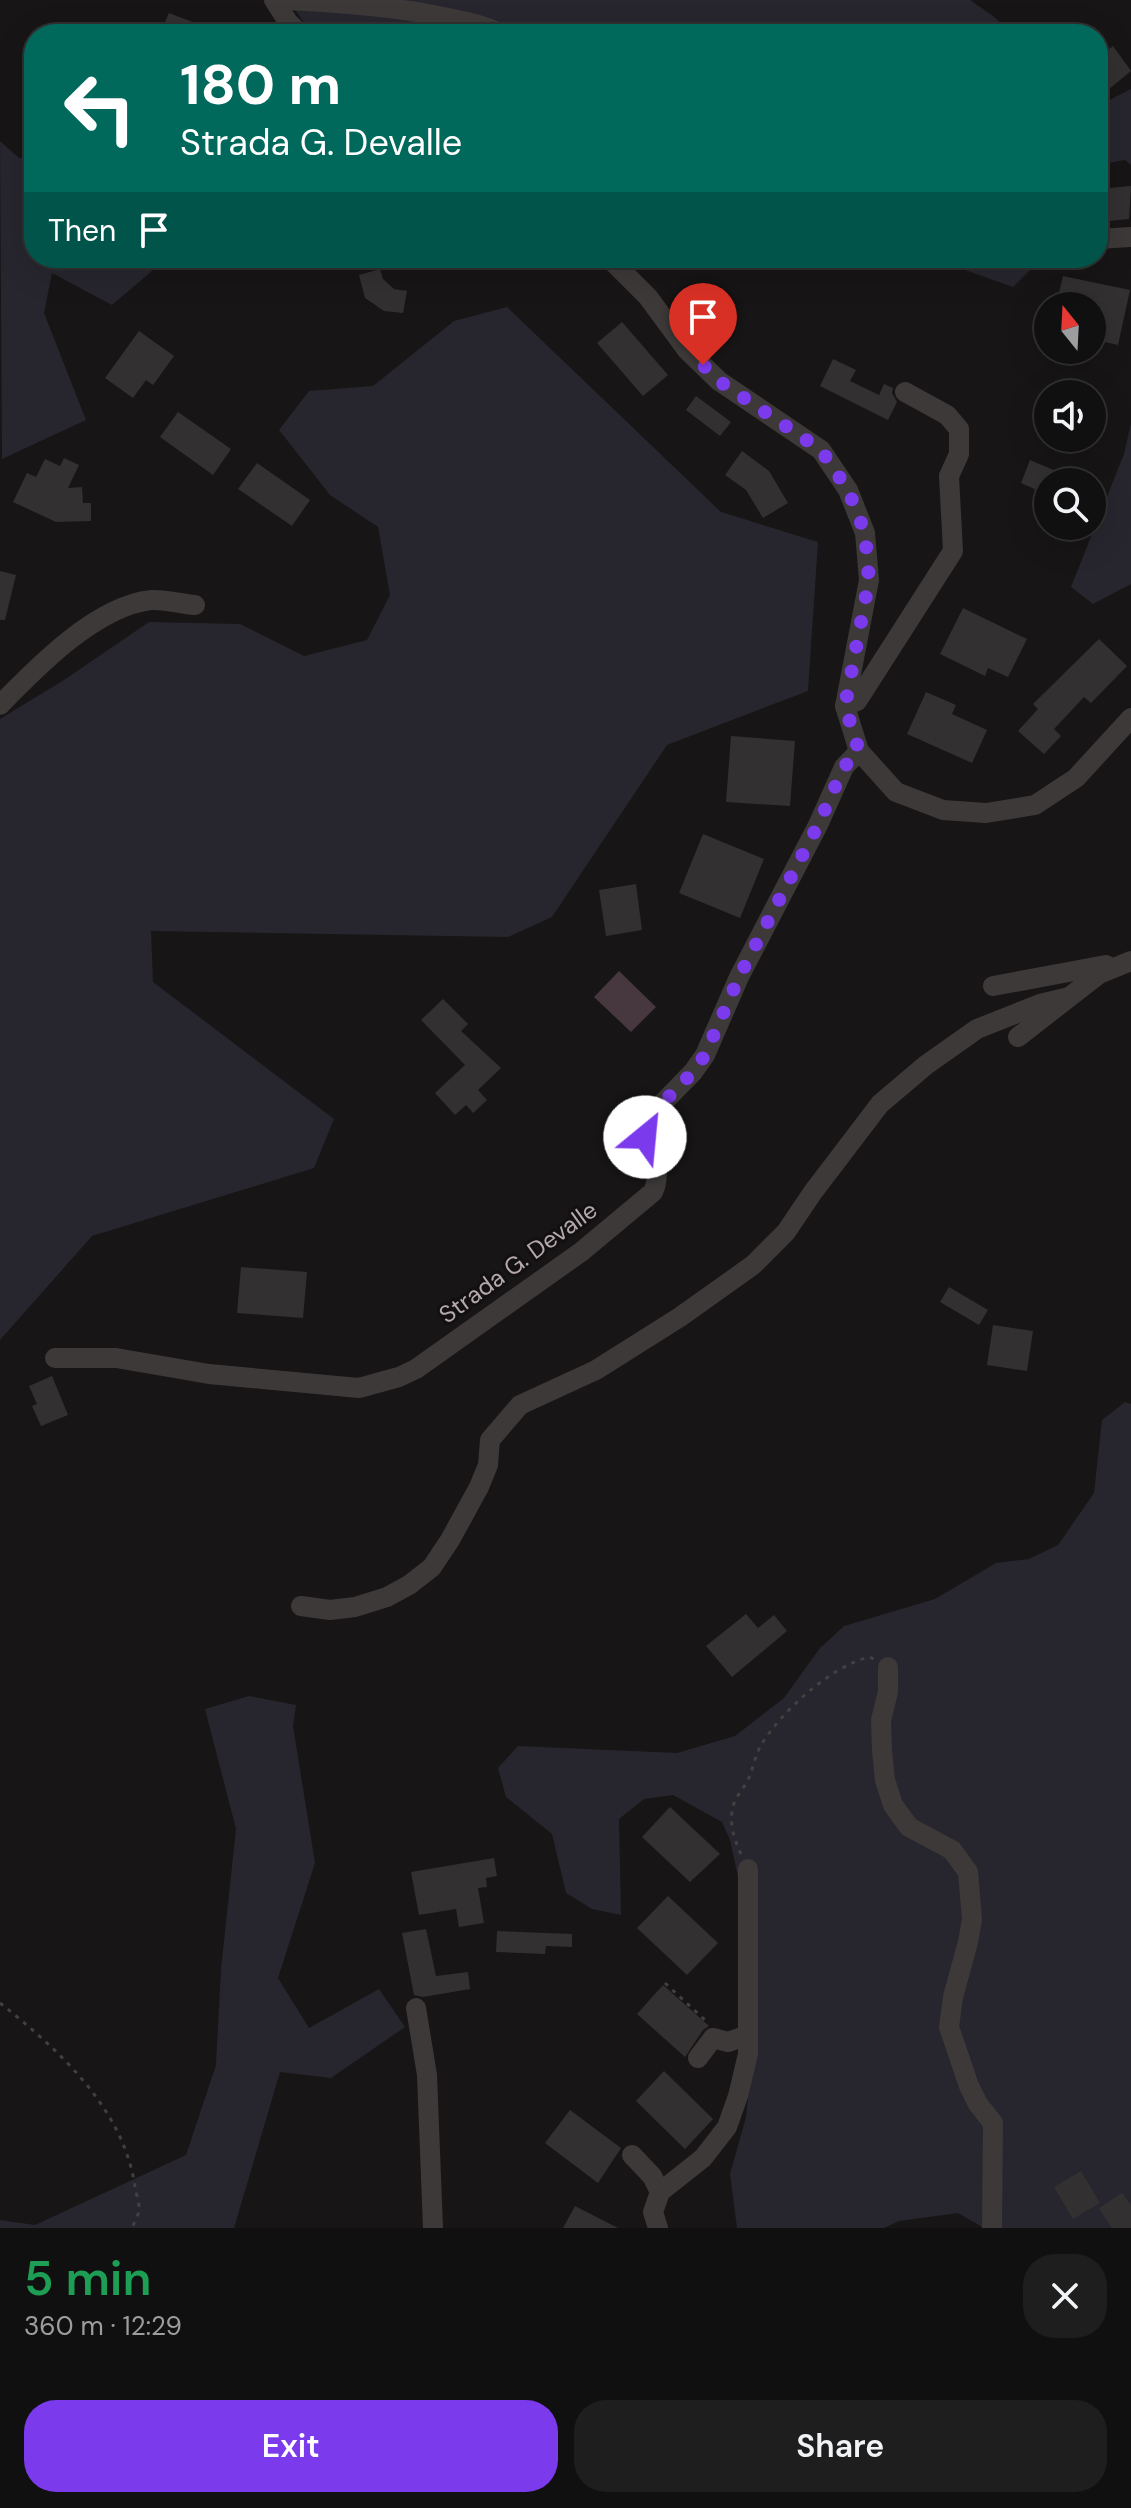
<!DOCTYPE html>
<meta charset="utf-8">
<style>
body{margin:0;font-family:"DM Sans",sans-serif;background:#1e1e1e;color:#f1f3f6;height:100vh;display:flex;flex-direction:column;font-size:30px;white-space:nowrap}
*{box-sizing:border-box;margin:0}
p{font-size:26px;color:#9c9d9f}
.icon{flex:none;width:44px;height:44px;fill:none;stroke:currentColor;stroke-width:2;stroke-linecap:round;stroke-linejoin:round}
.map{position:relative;height:2228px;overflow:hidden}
.panel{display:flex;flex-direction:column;background:#111010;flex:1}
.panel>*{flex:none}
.guide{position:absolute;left:24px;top:24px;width:1084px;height:244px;border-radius:32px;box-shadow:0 8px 32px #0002,0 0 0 2px #303030;background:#00695c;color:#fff;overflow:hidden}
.needle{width:52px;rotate:342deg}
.fabs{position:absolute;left:1034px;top:292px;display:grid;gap:16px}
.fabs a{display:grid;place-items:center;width:72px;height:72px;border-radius:50%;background:#111010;box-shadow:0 8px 32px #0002,0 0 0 2px #303030;font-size:40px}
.pin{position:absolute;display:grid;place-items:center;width:68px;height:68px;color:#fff;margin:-82px -34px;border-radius:50% 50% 50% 0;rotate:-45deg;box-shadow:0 0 8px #0007}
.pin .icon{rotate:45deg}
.me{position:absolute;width:88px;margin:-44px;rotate:28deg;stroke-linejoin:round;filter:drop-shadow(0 0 6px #0008)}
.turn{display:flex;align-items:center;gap:28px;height:168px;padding:0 24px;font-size:36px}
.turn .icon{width:104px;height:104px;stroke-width:2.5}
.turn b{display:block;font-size:56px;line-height:68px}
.then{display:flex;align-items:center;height:76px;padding:0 24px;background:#0003;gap:16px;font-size:30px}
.round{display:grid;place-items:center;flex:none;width:84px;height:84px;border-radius:32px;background:#1e1e1e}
.head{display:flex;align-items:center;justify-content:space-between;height:136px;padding:0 24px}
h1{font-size:48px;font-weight:600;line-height:60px;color:#1e9e55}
.button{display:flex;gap:16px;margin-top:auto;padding:16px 24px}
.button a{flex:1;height:92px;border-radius:32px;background:#7c3aed;color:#fff;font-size:32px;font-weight:600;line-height:92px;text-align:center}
.button a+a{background:#1e1e1e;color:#f1f3f6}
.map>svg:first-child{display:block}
.green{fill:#27262e}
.water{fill:#47373f}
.building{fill:#323030}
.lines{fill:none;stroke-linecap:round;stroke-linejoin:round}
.path{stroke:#443f40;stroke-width:3;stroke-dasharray:4 6;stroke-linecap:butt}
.minor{stroke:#3d3939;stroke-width:20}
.route{stroke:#7c3aed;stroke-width:14;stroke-dasharray:0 25.2}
.labels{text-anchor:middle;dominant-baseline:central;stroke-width:6;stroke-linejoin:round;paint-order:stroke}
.street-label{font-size:24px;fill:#b5a9ac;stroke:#121010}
</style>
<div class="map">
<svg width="1131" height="2228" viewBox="0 0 1131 2228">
<rect width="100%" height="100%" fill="#171515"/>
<g class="green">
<polygon points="292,0 970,0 993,16 1012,34 509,34 482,16 432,34 311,34 292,5"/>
<polygon points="1131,89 1131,165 1125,160 1098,165 1098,106"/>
<polygon points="0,141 19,158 34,157 34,258 167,258 112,305 52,273 44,313 86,420 2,459"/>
<polygon points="931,258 1042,258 1013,287"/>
<polygon points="507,307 721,512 818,542 808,691 667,745 552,917 508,937 151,931 153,982 334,1119 314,1168 92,1236 0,1340 0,719 64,680 149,622 240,624 304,656 367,640 390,595 378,527 330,495 279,430 309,391 373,386 454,321"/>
<polygon points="1131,423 1131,584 1093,604 1071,587 1124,454"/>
<polygon points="1125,1402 1131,1404 1131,2228 984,2228 958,2213 899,2221 884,2228 737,2228 730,2174 746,2117 756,2023 744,1905 730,1840 722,1822 673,1795 644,1799 619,1819 621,1915 592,1909 566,1893 552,1834 506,1797 498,1768 518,1746 677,1753 735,1736 784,1698 820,1648 844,1626 935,1599 996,1563 1029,1559 1058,1545 1094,1493 1102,1420"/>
<polygon points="249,1696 296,1705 293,1726 315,1863 278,1978 309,2028 379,1989 405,2027 331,2078 280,2072 234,2228 0,2228 0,2220 35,2225 186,2155 216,2065 221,1969 236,1829 205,1709"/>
</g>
<polygon class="water" points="619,971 656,1007 631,1032 594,997"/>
<g class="building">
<polygon points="169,13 221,33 220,34 160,34"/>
<polygon points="1113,46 1131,71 1098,98 1098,58"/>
<polygon points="1131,186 1129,219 1098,222 1098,189"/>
<polygon points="380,269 383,279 394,289 407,291 403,313 384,311 365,298 359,275"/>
<polygon points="1063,276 1130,290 1118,345 1092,339 1092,306 1056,306"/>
<polygon points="622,322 668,375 643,396 597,343"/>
<polygon points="139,331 174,356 153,385 146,380 133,398 105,378"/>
<polygon points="833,359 856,370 850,381 879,395 884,384 893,388 892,393 897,402 888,420 820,386"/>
<polygon points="696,396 731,422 720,436 686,410"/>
<polygon points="178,412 231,449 213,475 160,437"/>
<polygon points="742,451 769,471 788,503 763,518 746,490 725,475"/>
<polygon points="64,458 79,465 68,488 82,487 83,503 91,503 91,521 56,522 13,502 27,473 36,477 45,459 60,466"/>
<polygon points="1030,460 1082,482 1048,482 1048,495 1021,483"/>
<polygon points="257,463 310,500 292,526 238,489"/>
<polygon points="0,571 16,575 5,620 0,620"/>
<polygon points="963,608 1027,639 1008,677 988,668 985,676 940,654"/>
<polygon points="1099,639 1127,666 1091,703 1084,697 1054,729 1061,736 1044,754 1018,731 1038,709 1033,704"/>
<polygon points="926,692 956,705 952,714 987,730 972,763 907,734"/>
<polygon points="731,736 795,741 790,806 726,802"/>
<polygon points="703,834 764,859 740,918 679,893"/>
<polygon points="636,884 642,930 606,936 599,890"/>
<polygon points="443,999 468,1024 461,1031 501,1068 478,1090 487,1100 473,1113 466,1105 455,1115 435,1093 465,1065 421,1020"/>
<polygon points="241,1267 307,1272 303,1318 237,1313"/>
<polygon points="949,1287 988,1310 979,1325 940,1302"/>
<polygon points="993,1325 1033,1331 1027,1371 987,1365"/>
<polygon points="52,1376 68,1415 41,1426 32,1406 37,1404 29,1386"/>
<polygon points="746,1614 758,1628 774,1615 787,1631 732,1677 706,1646"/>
<polygon points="670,1807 720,1854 690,1882 642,1837"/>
<polygon points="494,1858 497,1876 486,1878 487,1887 478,1888 484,1923 459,1927 456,1909 419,1915 411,1872"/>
<polygon points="668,1896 718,1943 687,1975 637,1928"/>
<polygon points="426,1929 436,1976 468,1972 470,1989 423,1997 414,1995 402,1933"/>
<polygon points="497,1931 572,1934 572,1947 546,1946 545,1954 496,1952"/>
<polygon points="663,1985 709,2026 703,2030 685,2057 637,2014"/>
<polygon points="664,2071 713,2119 685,2149 636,2101"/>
<polygon points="570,2110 621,2148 598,2183 545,2143"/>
<polygon points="1081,2171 1100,2203 1073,2219 1054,2187"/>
<polygon points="1122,2193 1131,2205 1131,2228 1112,2228 1099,2208"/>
<polygon points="575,2206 618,2228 563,2228"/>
</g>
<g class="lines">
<g class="path">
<path d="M741,1854C734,1840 729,1823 733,1807C735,1797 744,1788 748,1780C753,1769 755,1756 761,1745C782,1711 830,1667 869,1657L874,1659"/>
<polyline points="665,1983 706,2021"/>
<path d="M0,2003C59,2050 124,2109 135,2187C136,2194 140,2204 139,2211C138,2216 134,2223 132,2228"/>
</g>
<g class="minor">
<polyline points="274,0 288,22 300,34"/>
<path d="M282,0C338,2 393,6 448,18C466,22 484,25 501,34"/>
<polyline points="1098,239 1131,237"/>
<polyline points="609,258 648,297 687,350 719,381 821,450 848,490 865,533 869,580 845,706 859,751 896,792 943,810 986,813 1035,805 1076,778 1131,718"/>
<path d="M0,705C37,667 96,606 151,600C165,599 181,604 195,605"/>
<polyline points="845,706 857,701 953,551 949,476 959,454 959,429 947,415 905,392"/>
<polyline points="993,986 1106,965"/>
<polyline points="1018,1037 1099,974 1131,961"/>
<path d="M55,1358H116L209,1374L359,1388L399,1377L416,1369L581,1252L653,1192C667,1161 637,1146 648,1118L693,1072L705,1055L739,977L818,825L844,767L859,751"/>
<polyline points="301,1606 330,1610 355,1607 387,1597 409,1585 432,1567 450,1540 479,1487 488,1465 490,1440 520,1405 596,1370 680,1317 753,1265 786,1232 813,1192 880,1104 926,1065 977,1029 1040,1004 1069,997"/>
<polyline points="888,1667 888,1692 881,1720 882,1751 885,1780 893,1805 909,1827 952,1850 968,1872 972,1919 968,1942 953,1997 949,2027 969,2086 978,2104 993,2123 992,2228"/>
<polyline points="416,2008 427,2075 433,2228"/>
<polyline points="698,2058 713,2038 728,2042 748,2035"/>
<polyline points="632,2155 652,2176 660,2192"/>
<polyline points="658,2228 653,2212 660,2192 703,2158 727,2127 738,2096 748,2054 748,1869"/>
</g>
</g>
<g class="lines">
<polyline class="route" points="645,1137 644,1128 648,1118 693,1072 705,1055 739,977 818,825 844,767 859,751 845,706 869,580 865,533 848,490 821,450 719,381 703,365"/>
</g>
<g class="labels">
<g class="street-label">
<text transform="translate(518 1262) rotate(-36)">Strada G. Devalle</text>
</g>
</g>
</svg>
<div class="fabs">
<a><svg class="needle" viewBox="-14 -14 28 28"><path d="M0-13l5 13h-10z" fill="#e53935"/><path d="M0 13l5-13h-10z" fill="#9c9d9f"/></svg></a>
<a><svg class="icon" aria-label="sound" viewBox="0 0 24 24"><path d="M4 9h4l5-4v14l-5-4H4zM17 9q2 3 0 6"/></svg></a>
<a><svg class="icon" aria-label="search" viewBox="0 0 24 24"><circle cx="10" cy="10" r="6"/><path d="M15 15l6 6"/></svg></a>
</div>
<div class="pin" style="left:703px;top:365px;background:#d93025"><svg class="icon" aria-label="arrive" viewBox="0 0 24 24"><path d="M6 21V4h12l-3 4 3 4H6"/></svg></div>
<svg class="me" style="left:645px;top:1137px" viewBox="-20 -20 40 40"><circle r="19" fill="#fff"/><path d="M0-13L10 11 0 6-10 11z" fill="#7c3aed"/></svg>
<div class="guide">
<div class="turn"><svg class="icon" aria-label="left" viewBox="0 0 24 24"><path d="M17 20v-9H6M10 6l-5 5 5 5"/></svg><div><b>180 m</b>Strada G. Devalle</div></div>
<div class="then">Then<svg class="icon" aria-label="arrive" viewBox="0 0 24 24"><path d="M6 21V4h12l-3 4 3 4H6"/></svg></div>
</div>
</div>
<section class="panel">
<div class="head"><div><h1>5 min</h1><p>360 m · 12:29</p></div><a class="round"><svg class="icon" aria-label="close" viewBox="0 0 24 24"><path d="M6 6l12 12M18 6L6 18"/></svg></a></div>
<div class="button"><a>Exit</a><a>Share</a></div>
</section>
